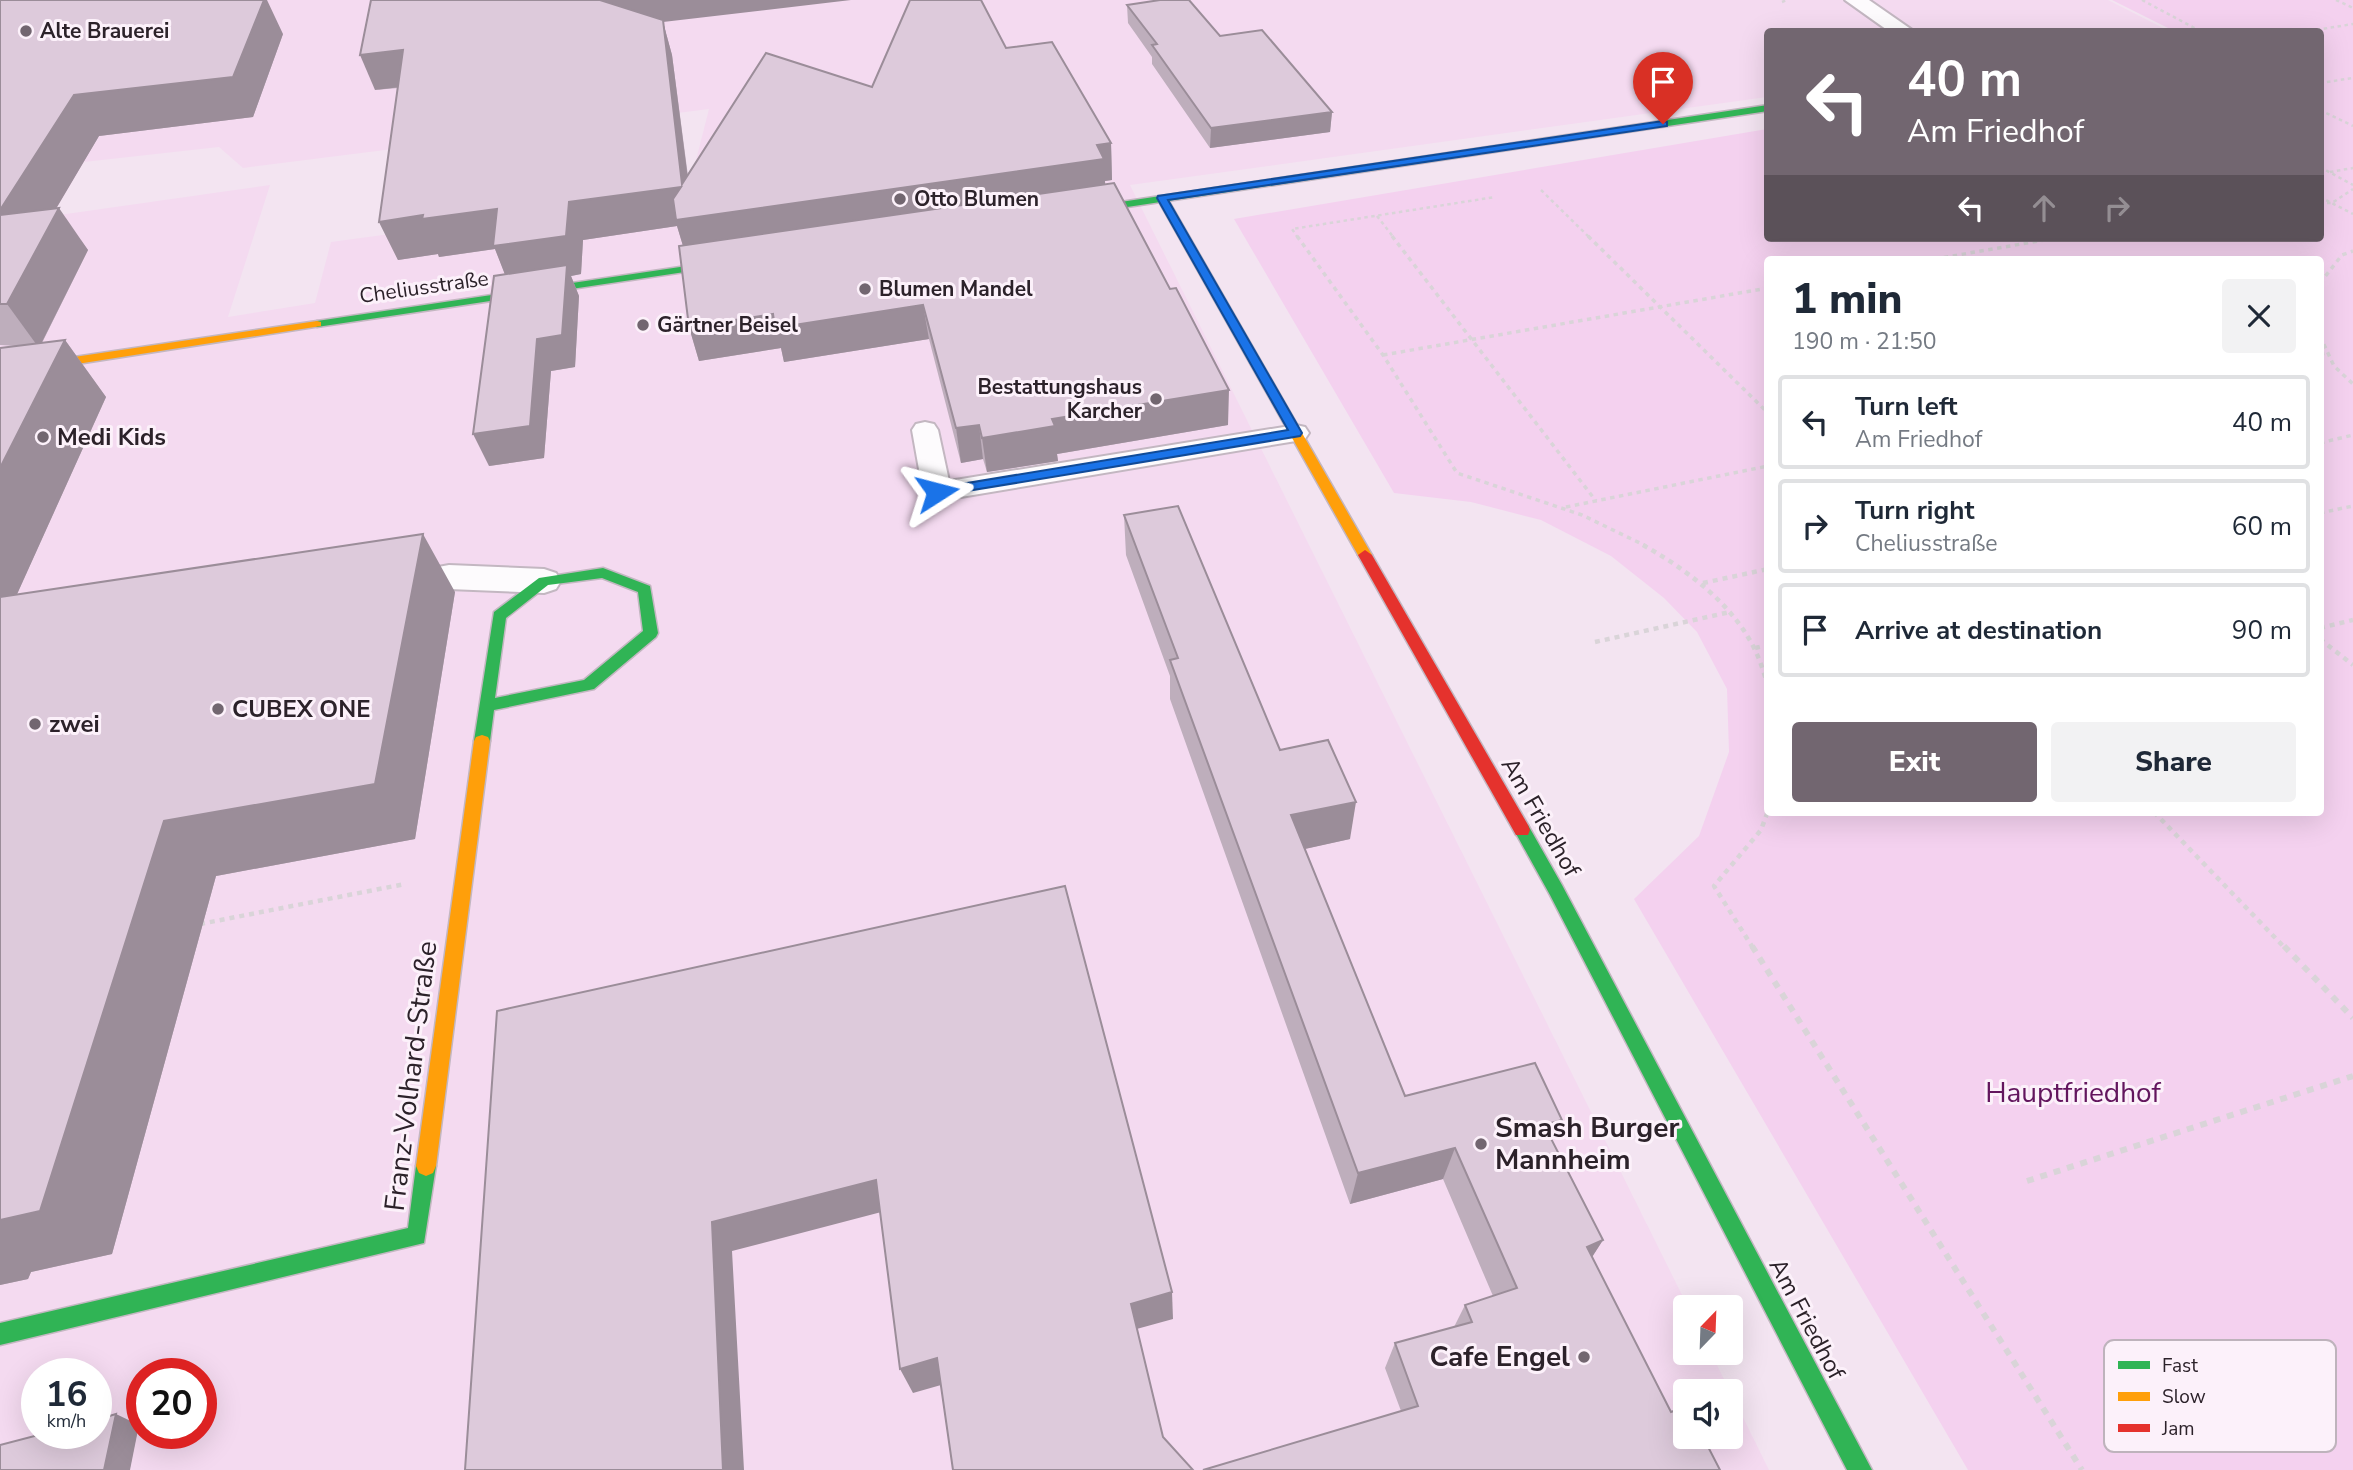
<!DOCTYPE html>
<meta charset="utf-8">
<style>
body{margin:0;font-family:"Nunito Sans",sans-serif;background:#f2f2f3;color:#1f2937;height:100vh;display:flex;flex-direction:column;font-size:26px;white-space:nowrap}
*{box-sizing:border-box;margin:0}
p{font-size:23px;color:#747a83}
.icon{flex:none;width:38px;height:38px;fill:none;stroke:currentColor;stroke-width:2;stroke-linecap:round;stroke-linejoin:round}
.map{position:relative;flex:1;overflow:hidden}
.details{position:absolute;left:1764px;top:256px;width:560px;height:560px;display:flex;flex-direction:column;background:#fff;border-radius:7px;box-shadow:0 7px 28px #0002}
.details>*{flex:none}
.guide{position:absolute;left:1764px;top:28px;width:560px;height:214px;border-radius:7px;box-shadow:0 7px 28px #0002;background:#726670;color:#fff;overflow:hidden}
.needle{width:46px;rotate:23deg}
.fabs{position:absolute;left:1673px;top:1295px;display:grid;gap:14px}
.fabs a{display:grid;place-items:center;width:70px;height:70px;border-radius:7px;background:#fff;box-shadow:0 7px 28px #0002;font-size:35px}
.speed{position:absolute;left:21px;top:1358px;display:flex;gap:14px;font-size:35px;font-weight:700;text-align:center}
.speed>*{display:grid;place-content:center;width:91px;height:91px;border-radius:50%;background:#fff;box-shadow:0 7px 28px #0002;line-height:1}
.speed small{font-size:18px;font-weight:400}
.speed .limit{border:10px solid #d22;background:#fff;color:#111}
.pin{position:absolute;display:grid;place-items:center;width:60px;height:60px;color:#fff;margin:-72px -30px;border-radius:50% 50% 50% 0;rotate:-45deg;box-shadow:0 0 7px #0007}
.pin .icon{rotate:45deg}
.me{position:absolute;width:77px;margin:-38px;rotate:81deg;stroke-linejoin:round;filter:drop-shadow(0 0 5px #0008)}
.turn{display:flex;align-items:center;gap:24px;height:147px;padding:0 28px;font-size:32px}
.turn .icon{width:91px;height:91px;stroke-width:2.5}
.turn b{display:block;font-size:49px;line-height:60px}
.lanes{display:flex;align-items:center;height:66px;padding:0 28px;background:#0003;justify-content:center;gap:35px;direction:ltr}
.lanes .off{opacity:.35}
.round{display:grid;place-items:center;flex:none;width:74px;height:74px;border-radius:7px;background:#f2f2f3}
.headline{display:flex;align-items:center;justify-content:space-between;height:119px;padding:0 28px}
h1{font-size:42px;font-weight:800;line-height:52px}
.action{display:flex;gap:14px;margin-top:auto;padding:14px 28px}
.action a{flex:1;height:80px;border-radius:7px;background:#726670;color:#fff;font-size:28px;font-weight:800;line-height:80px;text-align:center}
.action a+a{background:#f2f2f3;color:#1f2937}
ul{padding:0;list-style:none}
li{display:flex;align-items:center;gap:21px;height:94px;margin:0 14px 10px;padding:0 14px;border:4px solid #e0e1e3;border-radius:7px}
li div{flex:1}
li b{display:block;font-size:26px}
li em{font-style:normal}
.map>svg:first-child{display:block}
.built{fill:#f4daf0;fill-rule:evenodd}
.green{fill:#f4d1ef;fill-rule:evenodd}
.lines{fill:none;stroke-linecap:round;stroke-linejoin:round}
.lane-casing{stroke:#c3b7c1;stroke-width:4}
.street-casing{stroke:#c3b7c1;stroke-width:4}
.fast-casing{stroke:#c3b7c1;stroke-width:3}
.slow-casing{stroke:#c3b7c1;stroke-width:3}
.jam-casing{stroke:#c3b7c1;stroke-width:3}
.path-far3{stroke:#d9d4d8;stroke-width:2.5;stroke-dasharray:3.5 3.5;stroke-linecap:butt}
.path-far2{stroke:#d9d4d8;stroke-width:3.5;stroke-dasharray:4.5 4.5;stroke-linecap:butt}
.path-far1{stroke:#d9d4d8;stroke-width:4.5;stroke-dasharray:5 5;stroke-linecap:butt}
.path{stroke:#d9d4d8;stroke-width:6;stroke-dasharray:7 7;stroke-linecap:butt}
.lane{fill:#fdfbfd;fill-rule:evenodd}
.street{fill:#fdfbfd;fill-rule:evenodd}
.fast{fill:#30b455;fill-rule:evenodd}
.slow{fill:#ff9f0a;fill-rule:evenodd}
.jam{fill:#e5322d;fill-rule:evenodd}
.wall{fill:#beaebc}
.shaded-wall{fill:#9b8d99}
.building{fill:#ddcadb;stroke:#9b8d99;stroke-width:2}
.route{fill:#1a73e8;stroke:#114b97;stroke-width:2}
.poi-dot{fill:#726670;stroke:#fcf1fa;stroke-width:2.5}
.labels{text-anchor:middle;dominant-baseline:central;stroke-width:6;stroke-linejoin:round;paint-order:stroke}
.far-poi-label{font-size:21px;font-weight:bold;fill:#2c222a;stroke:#fcf1fa;text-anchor:start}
.far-street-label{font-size:21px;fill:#2c222a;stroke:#fcf1fa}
.poi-label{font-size:24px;font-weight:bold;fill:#2c222a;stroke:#fcf1fa;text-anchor:start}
.street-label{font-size:24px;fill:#2c222a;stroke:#fcf1fa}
.near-street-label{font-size:28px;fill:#2c222a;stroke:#fcf1fa}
.near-park-label{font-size:28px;fill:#63165e;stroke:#fcf1fa}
.near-poi-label{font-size:28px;font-weight:bold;fill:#2c222a;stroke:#fcf1fa;text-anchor:start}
.key{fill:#fcf1fa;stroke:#beb3bc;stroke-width:2}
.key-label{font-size:19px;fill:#2c222a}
</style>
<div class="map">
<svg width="2353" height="1470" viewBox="0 0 2353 1470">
<rect width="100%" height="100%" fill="#f3e4f1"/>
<path class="built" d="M0,0H2108L2169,31L1768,32L1767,97L1130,185L1688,1307H1685V1353H1711L1730,1391H1685V1437H1731V1393L1769,1470H0ZM709,109L695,164L843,145L1093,139L331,242L315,303L228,317L270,185L52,216L84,162L219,147L243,168ZM37,1374H96V1433H37ZM142,1374H201V1433H142Z"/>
<path class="green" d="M2112,0H2353V1470H1968L1634,899L1699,836L1729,752L1727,689L1697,632L1664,598L1611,556L1541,520L1471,502L1394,493L1234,219L1767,129L1768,238H2320V32L2174,31ZM1768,259H2320V812H1768Z"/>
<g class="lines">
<defs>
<polygon id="lane" points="925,422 934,424 938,430 949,481 1296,425 1305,427 1309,433 1305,439 1296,441 937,501 927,498 923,492 912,430 916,424"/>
<g id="street">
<polygon points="1845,0 1869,0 1915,32 1890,32"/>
<polygon points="449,565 544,569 556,573 561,581 556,589 544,593 449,589 396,597 384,593 379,585 384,577"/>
</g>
<g id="fast">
<polygon points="1768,105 1768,111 1074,215 1069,212 1074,209"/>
<polygon points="734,259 739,262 738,264 317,327 311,324 317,321"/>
<path d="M603,568L650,586L658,633L656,637L594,689L494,710L490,741L488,745H476L474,741L494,612L539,578ZM602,578L638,592L643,631L584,680L495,698L506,618L548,585Z"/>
<polygon points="1522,823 1528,825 1562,885 1872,1470 1847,1470 1550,895 1514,830 1516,825"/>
<polygon points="426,1156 433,1159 436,1166 424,1243 0,1345 0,1323 408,1228 416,1166 419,1159"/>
</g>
<g id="slow">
<polygon points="1158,196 1167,198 1372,555 1370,558 1360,558 1358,555 1157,198"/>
<polygon points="317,321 321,322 321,326 0,376 0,368"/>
<polygon points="482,735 488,737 490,741 436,1166 433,1173 426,1176 419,1173 416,1166 474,741 476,737"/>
</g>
<polygon id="jam" points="1365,550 1372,555 1528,825 1530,830 1528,835 1516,835 1358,555"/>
</defs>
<use href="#lane" class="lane-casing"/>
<use href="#street" class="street-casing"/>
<use href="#fast" class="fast-casing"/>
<use href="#slow" class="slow-casing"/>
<use href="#jam" class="jam-casing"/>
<g class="path-far3">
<polyline points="2142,0 2202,32"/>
<polyline points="2336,0 2353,8"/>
<polyline points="1782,2 1787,0"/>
<polyline points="2303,32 2353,24"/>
<polyline points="2320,83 2353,78"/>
<polyline points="2320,110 2353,126"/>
<polyline points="2320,167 2353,185"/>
<polyline points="2330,172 2353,168"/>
<polyline points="1541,190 1590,238"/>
<polyline points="2320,197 2353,214"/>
<polyline points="2320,203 2332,203 2353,189"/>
<polyline points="1377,216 1394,238"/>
<polyline points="1298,238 1292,229 1495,197"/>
</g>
<g class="path-far2">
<polyline points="1297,236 1383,355 1457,473 1582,515 1646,546"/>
<polyline points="1392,236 1596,501"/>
<polyline points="1588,236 1768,413"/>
<polyline points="1935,259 2056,238"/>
<polyline points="2320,283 2342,255 2353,251"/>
<polyline points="2320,336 2334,366 2353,384"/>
<polyline points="2320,354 2328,353"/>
<polyline points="1383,355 1768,288"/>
<polyline points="2320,443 2353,435"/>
<polyline points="1566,507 1768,466"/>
<polyline points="2320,513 2353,506"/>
</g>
<g class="path-far1">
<path d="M1643,545C1686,569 1733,604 1755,650C1761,662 1764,674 1768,686"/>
<polyline points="1703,583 1768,569"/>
<polyline points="2320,628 2353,620"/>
<polyline points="2320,639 2353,665"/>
<polyline points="1595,642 1730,612"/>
<polyline points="1755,648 1768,645"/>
<polyline points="2154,812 2285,948"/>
<polyline points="200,924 405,884"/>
<polyline points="1753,948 1714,886 1761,830 1768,811"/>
</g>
<g class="path">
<polyline points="1752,946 2082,1470"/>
<polyline points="2284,946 2353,1018"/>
<polyline points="2027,1181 2353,1076"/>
</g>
<use href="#lane" class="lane"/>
<use href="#street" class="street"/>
<use href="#fast" class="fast"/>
<use href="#slow" class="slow"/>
<use href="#jam" class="jam"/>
</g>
<g class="wall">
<polygon points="0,0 283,34 253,117 99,136 56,208 88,250 42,343 65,340 106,397 17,594 455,592 415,839 216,876 112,1254 31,1272 28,1279 0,1285 0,348 16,346 0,345"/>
<polygon points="1127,5 1220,36 1332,112 1330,132 1210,148 1152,64 1152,57 1128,23"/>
<polygon points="663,22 672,55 688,176 872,87 1006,48 1111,143 1112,180 1105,181 1105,184 1228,425 1057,454 1058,461 987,472 983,459 961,463 929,339 784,362 781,348 699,361 689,327 683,246 677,226 583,240 581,274 571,276 579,296 575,367 551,371 544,458 489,466 505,274 495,249 439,257 438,254 398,260 379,222 398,88 375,90"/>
<polygon points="1124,515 1280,750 1350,839 1304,849 1405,1096 1562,1120 1552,1140 1603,1240 1592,1257 1671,1412 1401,1411 1385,1368 1395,1343 1454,1327 1465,1305 1493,1296 1443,1179 1350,1204 1170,699 1170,676 1126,555"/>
</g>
<g class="shaded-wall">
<polygon points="229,0 267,0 283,34 253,117 99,136 27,258 0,221 0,210 74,95"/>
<polygon points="588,0 851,0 663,22 672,55 693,218 1111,143 1112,180 1105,181 1106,196 687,259 677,226 583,240 581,274 571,276 579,296 575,367 551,371 544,458 489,466 473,434 509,285 495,249 439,257 438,254 398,260 379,222 423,215 569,202 681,187 682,184"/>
<polygon points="403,50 418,85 375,90 360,55"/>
<polygon points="1332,112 1330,132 1210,148 1211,128"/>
<polygon points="59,208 88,250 39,348 7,304"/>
<polygon points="923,305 929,339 784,362 781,348 699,361 689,327 773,314"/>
<polygon points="65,340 106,397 0,632 0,468"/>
<polygon points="1229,390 1228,425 1057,454 1058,461 987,472 982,438 1052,419"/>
<polygon points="979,425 983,459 961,463 956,428"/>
<polygon points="423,534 455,592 415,839 216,876 112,1254 31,1272 28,1279 0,1285 0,1220 164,821"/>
<polygon points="1356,802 1350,839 1287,853 1291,815"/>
<polygon points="1562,1120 1546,1152 1544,1125"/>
<polygon points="1455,1148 1443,1179 1350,1204 1358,1173"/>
<polygon points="876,1180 889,1210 732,1251 744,1470 723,1470 712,1222"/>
<polygon points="1603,1240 1585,1268 1587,1247"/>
<polygon points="1172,1292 1173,1319 1133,1330 1131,1304"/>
<polygon points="937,1358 948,1383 913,1393 900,1369"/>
<polygon points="116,1414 139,1425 130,1470 104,1470"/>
</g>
<g class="building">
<polygon points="0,0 264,0 233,77 74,95 0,210"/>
<polygon points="371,0 600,0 663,20 682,184 766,53 872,87 910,0 981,0 1006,48 1052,42 1111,143 1097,145 1104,159 676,220 673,199 681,187 569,202 566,236 493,246 497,209 422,219 423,215 379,222 403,50 360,55"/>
<polygon points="1160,0 1189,0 1220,36 1262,30 1332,112 1211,128 1152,45 1157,44 1127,5"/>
<polygon points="1114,183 1170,289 1176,288 1229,390 1052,419 1055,426 982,438 979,425 956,428 923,305 775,328 773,314 689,327 679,246"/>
<polygon points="59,208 7,304 0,304 0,215"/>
<polygon points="567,265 562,335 537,339 530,426 473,434 494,276"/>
<polygon points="65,340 0,468 0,348"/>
<polygon points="1178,506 1280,750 1328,740 1356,802 1291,815 1405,1096 1535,1063 1562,1120 1544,1125 1603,1240 1587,1247 1671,1412 1685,1407 1685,1437 1703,1437 1720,1470 1203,1470 1418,1406 1395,1343 1472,1322 1465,1305 1517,1288 1455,1148 1358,1173 1170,660 1178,658 1124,515"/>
<polygon points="423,534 375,784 164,821 40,1211 0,1220 0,597"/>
<polygon points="1065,886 1172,1292 1131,1304 1163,1437 1193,1470 953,1470 937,1358 900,1369 876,1180 712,1222 723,1470 465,1470 497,1011"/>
<polygon points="116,1414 104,1470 0,1470 0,1445 46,1433 96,1433 96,1420"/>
</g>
<polygon class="route" points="1663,121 1667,122 1667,126 1168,200 1302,433 1300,436 937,496 931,492 937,488 1288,430 1157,198 1158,196"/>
<g class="poi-dot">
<circle cx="26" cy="31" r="7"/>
<circle cx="900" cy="199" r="7"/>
<circle cx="865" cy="289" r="7"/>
<circle cx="643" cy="325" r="7"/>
<circle cx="1156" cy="399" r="7"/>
<circle cx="43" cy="437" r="7"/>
<circle cx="218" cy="709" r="7"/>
<circle cx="35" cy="724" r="7"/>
<circle cx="1481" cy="1144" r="7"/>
<circle cx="1584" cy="1357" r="7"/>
</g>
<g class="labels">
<g class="far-poi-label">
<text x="40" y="31">Alte Brauerei</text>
<text x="914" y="199">Otto Blumen</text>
<text x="879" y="289">Blumen Mandel</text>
<text x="657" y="325">Gärtner Beisel</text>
<text x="1142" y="387" text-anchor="end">Bestattungshaus<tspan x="1142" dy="24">Karcher</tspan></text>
</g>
<g class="far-street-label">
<text transform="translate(424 287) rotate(-8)">Cheliusstraße</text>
</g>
<g class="poi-label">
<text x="57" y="437">Medi Kids</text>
<text x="232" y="709">CUBEX ONE</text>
<text x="49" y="724">zwei</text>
</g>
<g class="street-label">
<text transform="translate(1541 817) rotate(60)">Am Friedhof</text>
<text transform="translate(1807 1319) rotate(62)">Am Friedhof</text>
</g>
<g class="near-street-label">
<text transform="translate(411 1076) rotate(-83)">Franz-Volhard-Straße</text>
</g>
<g class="near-park-label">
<text x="2073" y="1093">Hauptfriedhof</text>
</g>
<g class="near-poi-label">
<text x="1495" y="1128">Smash Burger<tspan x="1495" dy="32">Mannheim</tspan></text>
<text x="1570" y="1357" text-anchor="end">Cafe Engel</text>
</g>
</g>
<rect x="2104" y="1340" width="232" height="112" rx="10" class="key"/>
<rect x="2118" y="1361" width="32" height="8" fill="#30b455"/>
<rect x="2118" y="1392" width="32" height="9" fill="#ff9f0a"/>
<rect x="2118" y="1424" width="32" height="8" fill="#e5322d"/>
<g class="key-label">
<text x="2162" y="1372">Fast</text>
<text x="2162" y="1403">Slow</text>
<text x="2162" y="1435">Jam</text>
</g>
</svg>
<div class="fabs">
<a><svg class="needle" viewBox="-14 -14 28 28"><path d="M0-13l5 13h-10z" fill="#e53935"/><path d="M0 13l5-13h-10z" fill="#747a83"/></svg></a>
<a><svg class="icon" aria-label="sound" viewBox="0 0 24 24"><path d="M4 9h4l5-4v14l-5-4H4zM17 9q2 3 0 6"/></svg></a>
</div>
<div class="speed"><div>16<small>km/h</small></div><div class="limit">20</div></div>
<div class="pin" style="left:1663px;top:124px;background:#d93025"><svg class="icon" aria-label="arrive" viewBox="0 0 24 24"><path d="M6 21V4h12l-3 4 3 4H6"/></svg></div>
<svg class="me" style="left:937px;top:492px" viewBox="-20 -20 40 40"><path d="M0-17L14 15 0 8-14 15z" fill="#1a73e8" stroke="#fff" stroke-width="4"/></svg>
<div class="guide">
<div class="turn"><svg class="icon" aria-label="left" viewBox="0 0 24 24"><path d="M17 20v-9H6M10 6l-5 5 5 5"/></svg><div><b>40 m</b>Am Friedhof</div></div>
<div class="lanes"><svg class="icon" aria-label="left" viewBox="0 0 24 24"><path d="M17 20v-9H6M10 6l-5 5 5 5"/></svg><svg class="icon off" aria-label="ahead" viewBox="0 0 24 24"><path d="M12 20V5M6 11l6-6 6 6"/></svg><svg class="icon off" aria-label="right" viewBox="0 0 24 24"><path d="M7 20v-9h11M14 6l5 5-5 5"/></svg></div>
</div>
<section class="details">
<div class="headline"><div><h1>1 min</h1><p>190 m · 21:50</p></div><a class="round"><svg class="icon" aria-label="close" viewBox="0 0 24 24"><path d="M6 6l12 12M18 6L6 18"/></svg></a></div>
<ul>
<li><svg class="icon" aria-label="left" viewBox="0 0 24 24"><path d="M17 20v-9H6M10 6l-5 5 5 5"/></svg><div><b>Turn left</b><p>Am Friedhof</p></div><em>40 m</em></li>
<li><svg class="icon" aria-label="right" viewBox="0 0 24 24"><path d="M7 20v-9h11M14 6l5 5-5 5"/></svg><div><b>Turn right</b><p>Cheliusstraße</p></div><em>60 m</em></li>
<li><svg class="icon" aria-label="arrive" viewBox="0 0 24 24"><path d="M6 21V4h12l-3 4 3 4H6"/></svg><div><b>Arrive at destination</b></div><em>90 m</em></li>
</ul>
<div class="action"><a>Exit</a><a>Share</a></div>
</section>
</div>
